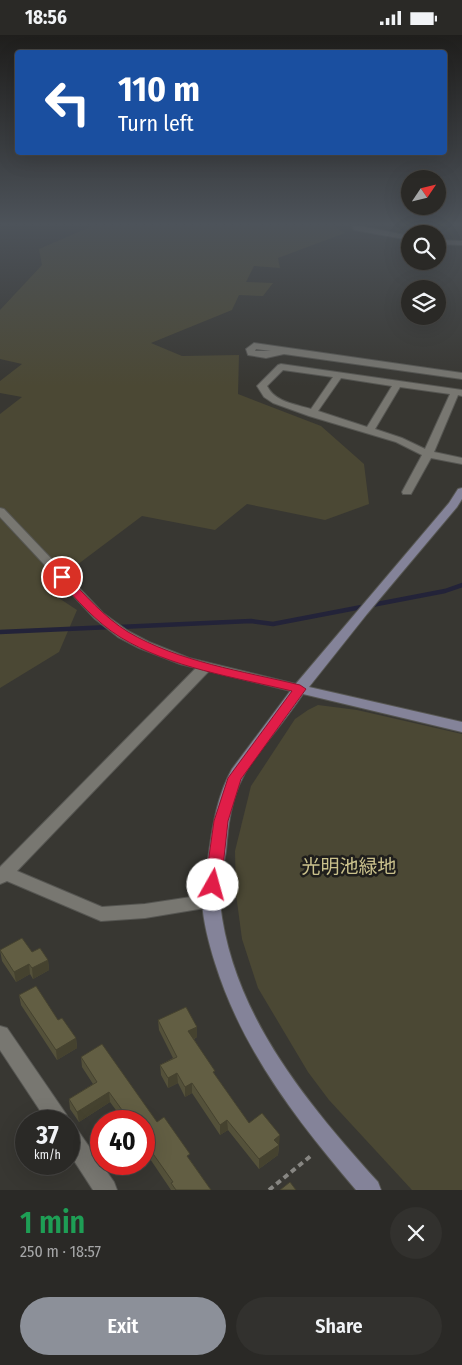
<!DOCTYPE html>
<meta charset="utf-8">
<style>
body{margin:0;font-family:"Fira Sans Condensed","Noto Sans JP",sans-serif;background:#32312e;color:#f1f3f6;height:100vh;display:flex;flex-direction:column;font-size:19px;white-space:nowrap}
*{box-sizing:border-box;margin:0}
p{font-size:16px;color:#a5a6a7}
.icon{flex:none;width:28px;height:28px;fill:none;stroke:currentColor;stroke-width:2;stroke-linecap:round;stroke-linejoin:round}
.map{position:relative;height:1155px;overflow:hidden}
.side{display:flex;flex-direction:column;background:#2a2926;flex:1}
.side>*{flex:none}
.top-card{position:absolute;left:15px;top:15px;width:432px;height:105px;border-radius:5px;box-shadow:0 5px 20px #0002,0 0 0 1px #464543;background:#1a4fa0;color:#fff;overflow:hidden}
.needle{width:32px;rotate:55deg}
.fabs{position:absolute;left:401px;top:135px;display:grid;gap:10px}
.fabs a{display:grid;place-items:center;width:45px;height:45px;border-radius:50%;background:#2a2926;box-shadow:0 5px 20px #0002,0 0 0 1px #464543;font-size:25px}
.speed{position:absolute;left:15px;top:1075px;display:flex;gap:10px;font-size:25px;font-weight:700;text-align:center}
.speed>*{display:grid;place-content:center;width:65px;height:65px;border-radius:50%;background:#2a2926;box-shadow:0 5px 20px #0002,0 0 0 1px #464543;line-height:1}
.speed small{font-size:12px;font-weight:400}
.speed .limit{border:8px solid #d22;background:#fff;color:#111}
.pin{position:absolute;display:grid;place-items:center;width:42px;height:42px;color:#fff;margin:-21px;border:2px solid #fff;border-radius:50%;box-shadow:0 1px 5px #0007}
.me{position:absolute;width:55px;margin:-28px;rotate:7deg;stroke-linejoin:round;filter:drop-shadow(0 0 4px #0008)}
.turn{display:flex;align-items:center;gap:18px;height:105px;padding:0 20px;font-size:22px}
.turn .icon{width:65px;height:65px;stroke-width:2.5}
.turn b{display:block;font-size:35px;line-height:42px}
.round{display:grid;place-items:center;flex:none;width:52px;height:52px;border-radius:26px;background:#32312e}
.head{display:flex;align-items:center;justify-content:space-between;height:85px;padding:0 20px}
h1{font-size:30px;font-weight:600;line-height:38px;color:#1e9e55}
.action{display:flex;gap:10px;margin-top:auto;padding:10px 20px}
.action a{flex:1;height:58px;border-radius:30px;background:#8c9099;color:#fff;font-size:20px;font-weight:600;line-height:58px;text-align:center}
.action a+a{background:#32312e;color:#f1f3f6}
.status{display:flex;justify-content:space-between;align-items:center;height:35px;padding:0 25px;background:#2a2926;direction:ltr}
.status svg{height:14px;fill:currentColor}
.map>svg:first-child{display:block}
.green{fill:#4b4834}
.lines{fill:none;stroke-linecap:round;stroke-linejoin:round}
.stream{stroke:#232339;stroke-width:4.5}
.street-casing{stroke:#565652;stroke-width:2}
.secondary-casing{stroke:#565652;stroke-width:2}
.path{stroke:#878682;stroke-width:4;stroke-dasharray:5.5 4;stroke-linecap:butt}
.street{fill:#787771;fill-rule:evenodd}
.secondary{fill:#848399;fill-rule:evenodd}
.wall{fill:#54513a}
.shaded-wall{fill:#45422f}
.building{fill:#625e43;stroke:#45422f}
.route{fill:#e11d48;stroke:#92132f}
.labels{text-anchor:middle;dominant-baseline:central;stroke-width:5;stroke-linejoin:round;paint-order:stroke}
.near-park-label{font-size:19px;fill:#cac18c;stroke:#1f1e1c}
</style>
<div class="status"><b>18:56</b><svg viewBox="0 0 49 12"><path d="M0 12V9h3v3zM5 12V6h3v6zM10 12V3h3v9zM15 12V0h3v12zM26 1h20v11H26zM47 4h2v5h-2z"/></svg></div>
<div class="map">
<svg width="462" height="1155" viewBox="0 0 462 1155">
<rect width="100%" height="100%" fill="#383732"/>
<g class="green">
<polygon points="97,189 331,189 345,198 278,223 280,233 254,231 246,247 273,248 263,261 239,260 232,275 151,308 182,321 239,320 238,359 321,391 364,429 369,469 325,485 247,469 215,495 142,481 45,554 77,575 59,617 0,653 0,379 22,362 0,358 0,346 22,329 0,324 0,275 42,230 39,214"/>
<polygon points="318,670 357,675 462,699 462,1155 412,1155 329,1065 308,1037 258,953 242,904 236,859 235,816 251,751 295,684 308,675"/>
</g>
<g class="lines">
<g class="stream">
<polyline points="119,592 251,586 273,589 445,556 462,550"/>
<polyline points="0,597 111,592"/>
</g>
<defs>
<g id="street">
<polygon points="351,189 410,201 410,205 354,195"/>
<polygon points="438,205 462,206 462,210 438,209"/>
<path d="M254,308L462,338V344L284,319L266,323L248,320L246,314ZM256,314L271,316H255Z"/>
<path d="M281,329L462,355V361L458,360L434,417L462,423V429L431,423L411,459H403L402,457L422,420L396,407L309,381L273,368L264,362L257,351L278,330ZM283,335L333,342L311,374C295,369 275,367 267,351ZM341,343L392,351L367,392L318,376ZM400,352L450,359L425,414L402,403L375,394Z"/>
<polygon points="0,473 4,474 103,578 128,596 149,607 189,623 304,651 306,654 304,657 299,658 209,636 17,836 102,872 145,869 211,859 217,861 219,866 217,871 145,883 101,886 7,846 0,849 0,832 196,633 180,629 139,613 118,602 95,584 0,482"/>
<polygon points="0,991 7,993 66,1079 69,1086 69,1087 47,1086 0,1015"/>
<polygon points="69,1090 76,1093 114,1147 117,1155 93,1155 69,1118"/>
</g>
<path id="secondary" d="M462,453V464L457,472L367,579L309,652L462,687V697L303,659C293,674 282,688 271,702C261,715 250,727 243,742C231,764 228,791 226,816C223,833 218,851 220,868C232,979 306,1067 378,1147L381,1155H356C298,1087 242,1015 215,928C209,909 203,886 202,866C202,849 207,833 209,817C213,788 218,759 232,734L294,651L449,468L458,454Z"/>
</defs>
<use href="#street" class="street-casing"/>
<use href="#secondary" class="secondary-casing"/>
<polyline class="path" points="269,1155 312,1120"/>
<use href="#street" class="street"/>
<use href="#secondary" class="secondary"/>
</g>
<g class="wall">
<polygon points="0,915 32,917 48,925 49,935 33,944 30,939 16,947 2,926"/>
<polygon points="19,960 58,985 76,1003 77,1013 57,1025 21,970"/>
<polygon points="158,985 197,992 197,1002 194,1004 215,1040 249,1088 279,1110 279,1111 278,1120 259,1134 228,1095 220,1100 192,1058 185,1062 178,1048 168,1053 161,1040 160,1030 173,1023 159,995"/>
<polygon points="81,1022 157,1087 190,1125 211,1155 171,1155 144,1115 144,1086 124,1086 110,1067 79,1087 70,1074 69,1064 93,1049 82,1032"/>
</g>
<g class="shaded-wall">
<polygon points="48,925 49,935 33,944 32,933"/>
<polygon points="29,929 30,939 16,947 14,937"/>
<polygon points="197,992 197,1002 189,1006 188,996"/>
<polygon points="76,1003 77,1013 57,1025 56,1015"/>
<polygon points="177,1038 178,1048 168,1053 168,1043"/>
<polygon points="192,1048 192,1058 185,1062 185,1052"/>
<polygon points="109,1057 110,1067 79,1087 77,1077"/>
<polygon points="227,1085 228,1095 220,1100 220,1090"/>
<polygon points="280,1100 278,1120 259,1134 259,1124 274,1105"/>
</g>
<g class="building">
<polygon points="22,903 32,917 40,913 48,925 32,933 29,929 14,937 0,915"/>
<polygon points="36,951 58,985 62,983 76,1003 56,1015 19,960"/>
<polygon points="186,972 197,992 188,996 215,1036 213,1037 249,1088 262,1078 280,1100 274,1105 279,1110 259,1124 227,1085 220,1090 192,1048 185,1052 177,1038 168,1043 160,1030 177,1022 158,985"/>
<polygon points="102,1009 157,1087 164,1082 190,1119 187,1121 211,1155 176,1155 171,1148 173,1147 144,1106 144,1086 130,1086 109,1057 77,1077 69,1064 97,1047 81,1022"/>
<polygon points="290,1147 296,1155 280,1155"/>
</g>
<linearGradient id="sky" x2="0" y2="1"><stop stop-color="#1f1e1c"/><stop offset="0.54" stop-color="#4d535a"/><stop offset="1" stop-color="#4d535a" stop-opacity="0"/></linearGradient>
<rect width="462" height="351" fill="url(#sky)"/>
<path class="route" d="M62,539L66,540C85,560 104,582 128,597C179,627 242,636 300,650L306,654L241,744L228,786L221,850L218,854L213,856L208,854L205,850L214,786L228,743L292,656C234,642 171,633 120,602C96,587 77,565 58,544L57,542L58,540Z"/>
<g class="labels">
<g class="near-park-label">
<text x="349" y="831">光明池緑地</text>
</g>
</g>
</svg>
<div class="fabs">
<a><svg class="needle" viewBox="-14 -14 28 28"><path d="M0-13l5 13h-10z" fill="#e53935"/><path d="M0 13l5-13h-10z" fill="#a5a6a7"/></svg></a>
<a><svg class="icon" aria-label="search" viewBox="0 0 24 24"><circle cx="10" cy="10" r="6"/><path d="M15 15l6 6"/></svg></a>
<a><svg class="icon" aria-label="layers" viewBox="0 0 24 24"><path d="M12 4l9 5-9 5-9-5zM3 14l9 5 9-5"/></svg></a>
</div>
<div class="speed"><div>37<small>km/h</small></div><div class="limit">40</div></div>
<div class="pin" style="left:62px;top:542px;background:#d93025"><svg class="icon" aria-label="arrive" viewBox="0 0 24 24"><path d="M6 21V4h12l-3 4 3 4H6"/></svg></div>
<svg class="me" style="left:213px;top:850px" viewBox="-20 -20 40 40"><circle r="19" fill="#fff"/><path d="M0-13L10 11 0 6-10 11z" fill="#e11d48"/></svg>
<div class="top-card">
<div class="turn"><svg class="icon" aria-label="left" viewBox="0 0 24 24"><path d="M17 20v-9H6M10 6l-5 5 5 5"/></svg><div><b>110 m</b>Turn left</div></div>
</div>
</div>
<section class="side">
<div class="head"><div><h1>1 min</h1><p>250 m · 18:57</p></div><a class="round"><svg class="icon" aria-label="close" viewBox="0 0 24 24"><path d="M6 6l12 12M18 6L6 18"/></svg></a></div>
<div class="action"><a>Exit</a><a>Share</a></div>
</section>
